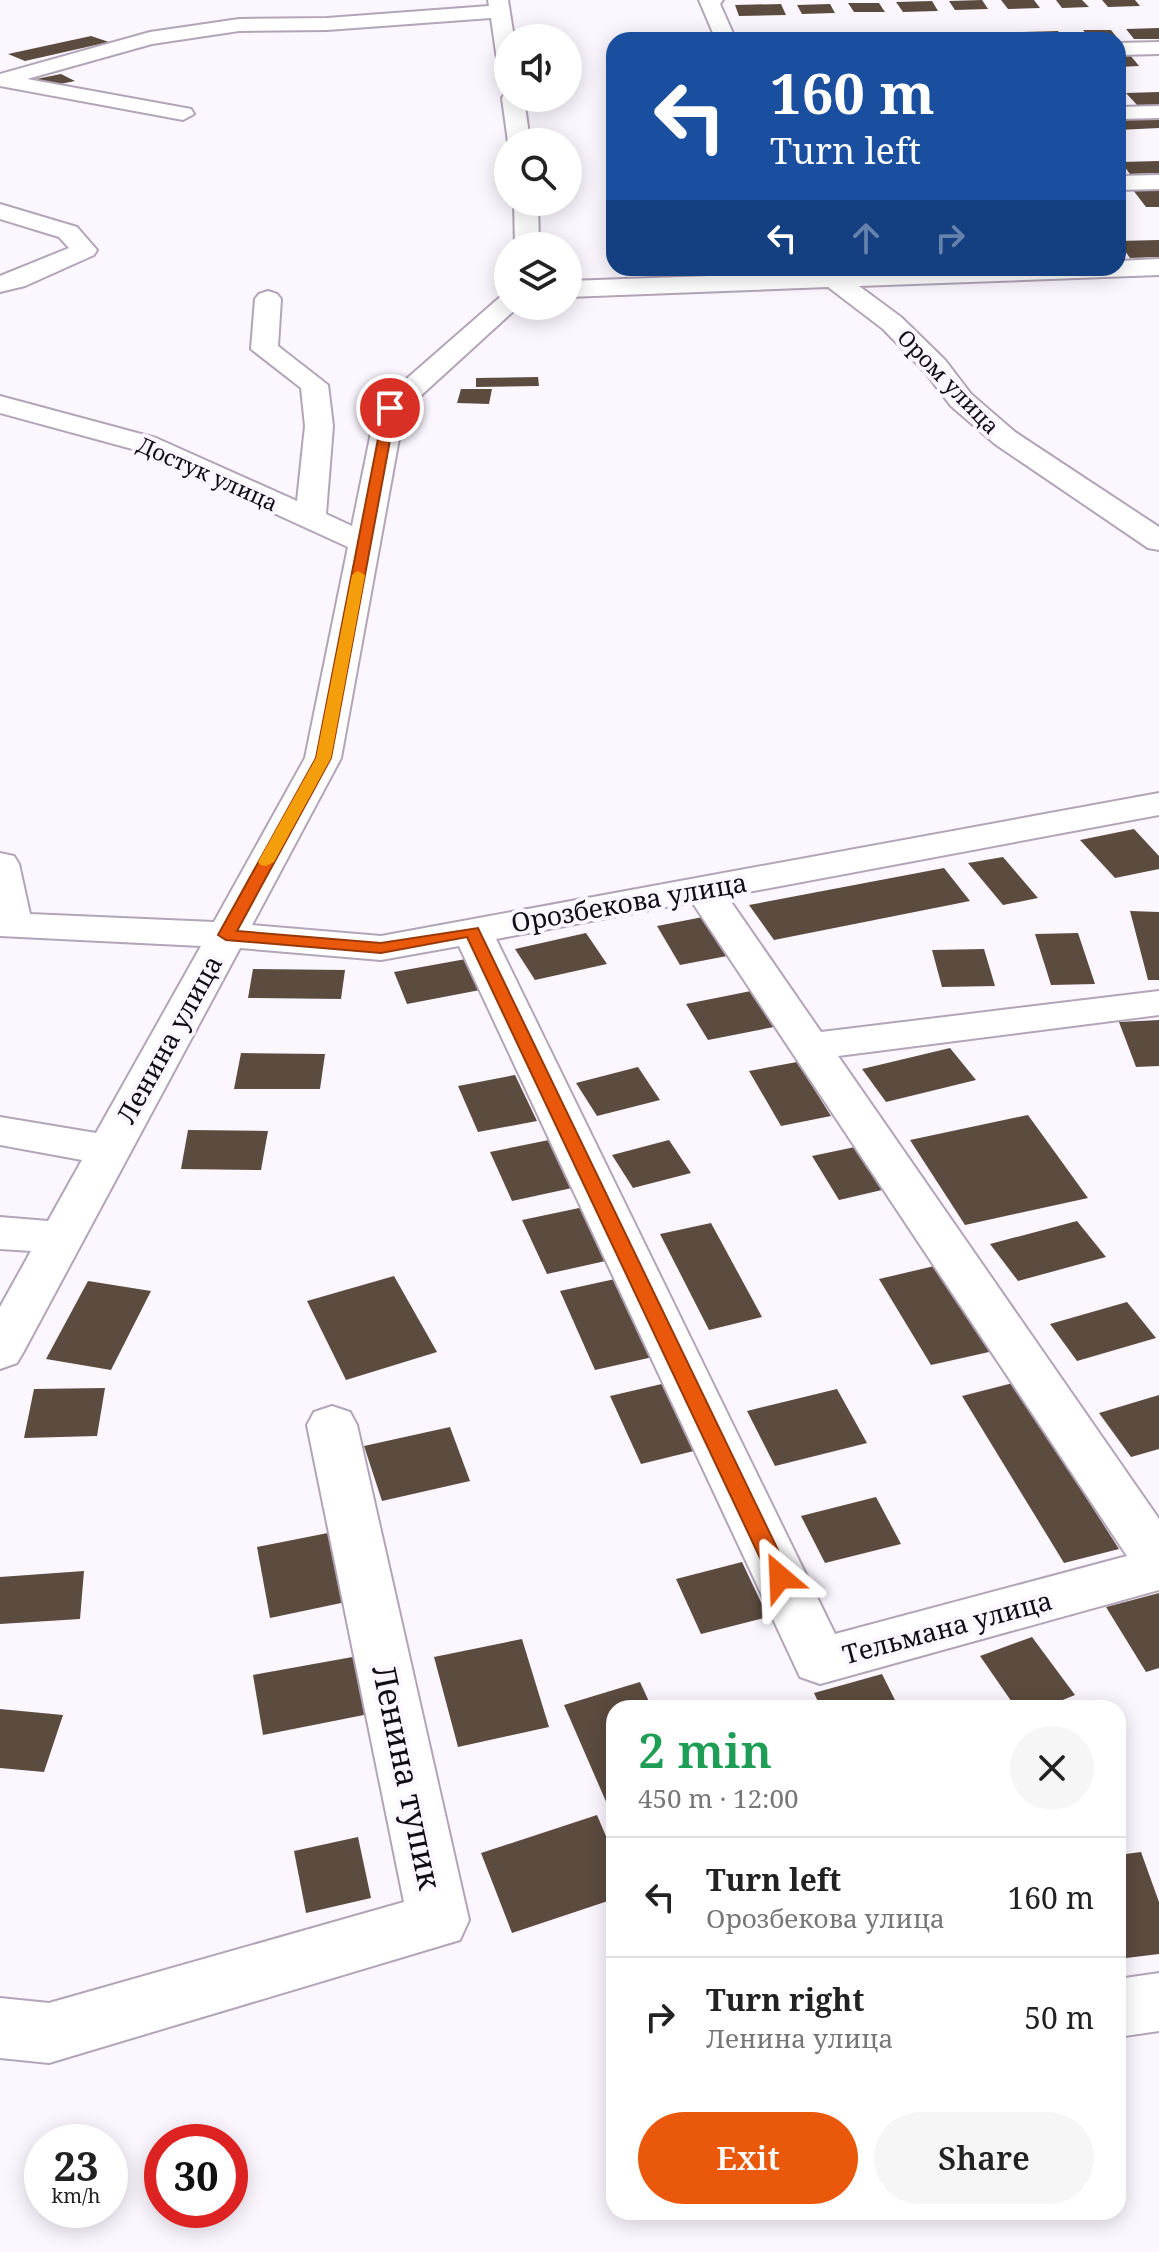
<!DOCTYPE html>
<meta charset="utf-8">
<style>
body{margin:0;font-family:"Noto Serif",serif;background:#f6f6f6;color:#222;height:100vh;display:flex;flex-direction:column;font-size:30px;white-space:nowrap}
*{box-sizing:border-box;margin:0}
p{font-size:26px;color:#767676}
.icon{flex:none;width:44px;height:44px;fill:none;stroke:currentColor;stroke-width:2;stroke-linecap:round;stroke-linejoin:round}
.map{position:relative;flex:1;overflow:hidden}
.panel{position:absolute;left:606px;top:1700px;width:520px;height:520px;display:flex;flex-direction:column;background:#fff;border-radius:24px;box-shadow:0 4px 20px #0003}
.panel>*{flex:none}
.top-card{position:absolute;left:606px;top:32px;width:520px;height:244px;border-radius:24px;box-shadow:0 4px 20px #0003;background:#1a4fa0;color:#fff;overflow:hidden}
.buttons{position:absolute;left:494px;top:24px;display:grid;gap:16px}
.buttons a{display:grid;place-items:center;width:88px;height:88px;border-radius:50%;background:#fff;box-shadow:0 4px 20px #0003;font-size:40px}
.speed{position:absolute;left:24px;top:2124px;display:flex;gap:16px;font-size:40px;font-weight:700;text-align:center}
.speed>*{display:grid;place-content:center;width:104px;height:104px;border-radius:50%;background:#fff;box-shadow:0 4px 20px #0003;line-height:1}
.speed small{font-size:20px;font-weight:400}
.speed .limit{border:12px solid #d22;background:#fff;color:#111}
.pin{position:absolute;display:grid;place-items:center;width:68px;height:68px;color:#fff;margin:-34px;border:4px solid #fff;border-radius:50%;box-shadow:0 2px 8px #0007}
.me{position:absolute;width:88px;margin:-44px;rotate:334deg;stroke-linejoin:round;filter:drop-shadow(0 0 6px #0008)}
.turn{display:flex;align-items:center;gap:28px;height:168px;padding:0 32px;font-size:36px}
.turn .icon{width:104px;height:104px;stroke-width:2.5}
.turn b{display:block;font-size:56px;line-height:68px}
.lanes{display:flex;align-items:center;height:76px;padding:0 32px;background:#0003;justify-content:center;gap:40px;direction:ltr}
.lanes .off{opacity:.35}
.round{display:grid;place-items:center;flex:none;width:84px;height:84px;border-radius:42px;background:#f6f6f6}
.overview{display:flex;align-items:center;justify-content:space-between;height:136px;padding:0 32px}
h1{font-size:48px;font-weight:600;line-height:60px;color:#1e9e55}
.cta{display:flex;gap:16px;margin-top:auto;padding:16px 32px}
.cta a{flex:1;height:92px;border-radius:48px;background:#ea580c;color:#fff;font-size:32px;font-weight:600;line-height:92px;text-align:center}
.cta a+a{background:#f6f6f6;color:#222}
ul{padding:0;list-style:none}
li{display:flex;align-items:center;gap:24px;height:120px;padding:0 32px;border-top:2px solid #e0e0e0}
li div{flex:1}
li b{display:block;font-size:30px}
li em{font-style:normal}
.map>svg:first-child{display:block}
.building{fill:#5c4b3f}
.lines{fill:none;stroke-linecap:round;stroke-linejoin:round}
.minor-casing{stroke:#b2a5b8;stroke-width:4}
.minor{fill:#fff;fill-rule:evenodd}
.route{fill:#ea580c;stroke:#983908;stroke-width:2}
.slow{fill:#f59e0b}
.labels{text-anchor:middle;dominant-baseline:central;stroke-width:8;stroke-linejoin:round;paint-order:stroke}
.far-street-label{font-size:22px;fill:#120d14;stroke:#fcf7ff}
.street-label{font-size:26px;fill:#120d14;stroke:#fcf7ff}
.near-street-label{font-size:32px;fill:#120d14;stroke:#fcf7ff}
</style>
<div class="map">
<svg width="1159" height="2252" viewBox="0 0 1159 2252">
<rect width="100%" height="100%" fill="#fcf7ff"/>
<g class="building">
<polygon points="982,0 988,9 955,10 949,1"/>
<polygon points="1001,0 1034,0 1040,8 1008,9"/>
<polygon points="1056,0 1082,0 1089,7 1062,8"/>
<polygon points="1102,0 1135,0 1140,6 1108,7"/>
<polygon points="932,1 938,11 903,12 896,2"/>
<polygon points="848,3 879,3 885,12 854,12"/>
<polygon points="781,4 786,15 739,16 735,5"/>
<polygon points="830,4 835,13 802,14 797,5"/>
<polygon points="1159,28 1159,39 1134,39 1126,29"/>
<polygon points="1083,30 1111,30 1119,40 1091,40"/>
<polygon points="1058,31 1065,40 1028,40 1022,32"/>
<polygon points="1005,32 1011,40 977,40 972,33"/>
<polygon points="952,33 957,40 925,40 921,34"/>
<polygon points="902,35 905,40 868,40 865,36"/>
<polygon points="91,36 109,42 25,61 8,54"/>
<polygon points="1130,55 1139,66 1118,67 1118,56"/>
<polygon points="61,74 75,81 50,86 36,79"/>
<polygon points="1159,92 1159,105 1137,105 1126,93"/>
<polygon points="1159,118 1159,128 1118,130 1118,120"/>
<polygon points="1159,161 1159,173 1130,174 1121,162"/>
<polygon points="1159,189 1159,207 1146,207 1133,190"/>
<polygon points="1159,240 1159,257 1130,258 1118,241"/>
<polygon points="538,377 539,386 476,387 476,378"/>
<polygon points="461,389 492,389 489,404 457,403"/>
<polygon points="1134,829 1159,856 1159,869 1115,878 1080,840"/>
<polygon points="1003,857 1038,898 1003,905 968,863"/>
<polygon points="944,868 970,901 774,940 749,905"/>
<polygon points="1130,911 1159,912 1159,980 1148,980"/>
<polygon points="703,917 727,956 680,965 657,926"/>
<polygon points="586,933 607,964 535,980 515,949"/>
<polygon points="1078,933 1095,984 1051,985 1035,934"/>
<polygon points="984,949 995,986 942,987 932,950"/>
<polygon points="466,959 480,990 407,1004 394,972"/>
<polygon points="253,969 345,970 341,999 248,998"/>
<polygon points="751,991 774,1027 708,1040 686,1004"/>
<polygon points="1159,1020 1159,1066 1136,1067 1119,1022"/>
<polygon points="950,1048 976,1080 886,1102 862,1069"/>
<polygon points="241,1053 325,1054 320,1089 234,1089"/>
<polygon points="797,1062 831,1116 781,1126 749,1071"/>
<polygon points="638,1067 660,1100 597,1116 576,1083"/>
<polygon points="515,1075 537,1121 478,1132 458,1086"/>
<polygon points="1028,1115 1088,1198 965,1225 910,1140"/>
<polygon points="188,1130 268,1131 261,1170 181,1169"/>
<polygon points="549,1140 572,1188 512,1201 490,1152"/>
<polygon points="669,1140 691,1173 633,1188 612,1155"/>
<polygon points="855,1147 882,1190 839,1200 812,1156"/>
<polygon points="584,1207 610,1260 547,1274 522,1220"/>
<polygon points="1077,1221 1106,1257 1018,1281 990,1244"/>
<polygon points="711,1223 762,1317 709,1330 660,1234"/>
<polygon points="943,1264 998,1350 931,1365 879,1279"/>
<polygon points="394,1276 437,1352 346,1380 307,1301"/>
<polygon points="615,1279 653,1357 595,1370 560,1291"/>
<polygon points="88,1281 151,1291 111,1370 46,1359"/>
<polygon points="1127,1302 1156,1338 1077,1361 1050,1324"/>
<polygon points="666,1383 698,1450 641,1464 610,1396"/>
<polygon points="1013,1383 1119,1549 1064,1563 962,1396"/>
<polygon points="105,1388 97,1436 24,1438 34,1389"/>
<polygon points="837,1389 867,1443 775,1466 747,1411"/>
<polygon points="1159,1395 1159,1449 1131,1457 1099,1413"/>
<polygon points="450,1427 470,1481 382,1501 364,1446"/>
<polygon points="876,1497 901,1544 825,1563 801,1516"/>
<polygon points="343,1530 360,1599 270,1618 257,1547"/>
<polygon points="742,1562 768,1617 701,1634 676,1579"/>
<polygon points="84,1571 80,1619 0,1624 0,1577"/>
<polygon points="1159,1593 1159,1668 1146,1672 1106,1607"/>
<polygon points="1032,1637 1075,1695 1043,1708 1016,1708 980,1656"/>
<polygon points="522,1639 549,1727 458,1747 434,1657"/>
<polygon points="358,1656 369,1714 263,1735 253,1675"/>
<polygon points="882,1674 899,1708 821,1708 814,1693"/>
<polygon points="640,1682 652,1708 614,1708 614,1820 564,1705"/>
<polygon points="0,1709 63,1715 44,1772 0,1768"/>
<polygon points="597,1815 614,1855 614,1899 512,1933 481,1853"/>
<polygon points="358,1837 371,1898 306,1913 294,1851"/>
<polygon points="1141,1852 1159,1902 1159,1954 1118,1959 1118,1855"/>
</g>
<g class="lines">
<defs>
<g id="minor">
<polygon points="488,0 508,0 514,38 508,38 508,72 498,66 491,18 327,30 239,31 152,44 27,79 191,109 194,114 183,120 0,86 0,74 150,32 239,19 327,18 489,6"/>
<polygon points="699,0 723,0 720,4 736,40 716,40"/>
<polygon points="1159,42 1159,54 1118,55 1118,43"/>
<polygon points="505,93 508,93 508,98 524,98 530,142 508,142 502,98"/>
<polygon points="1159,106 1159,118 1118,119 1118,107"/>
<polygon points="1159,175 1159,189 1118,190 1118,176"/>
<polygon points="514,202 538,202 539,246 515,246"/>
<polygon points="0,204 77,227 97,250 94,255 25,286 0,292 0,276 69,248 59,237 0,219"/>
<polygon points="1159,259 1159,275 859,286 901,317 945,360 971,394 1015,432 1159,527 1159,550 1148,548 995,444 951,406 925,372 883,329 828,287 568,297 568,281 816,272 821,268 839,271 1118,268 1118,261"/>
<path d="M268,291L277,294L281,299L278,346L328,385L333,426L326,514L352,526L376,408L380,402L499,298L508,295V306H519L404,411L341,758L252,925L381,936L1159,793V815L727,896L821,1032L1159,991V1015L838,1056L1159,1519V1590L820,1684L800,1677L459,946L381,960L240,948L24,1351L17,1363L0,1369V1307L31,1251L0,1249V1217L48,1221L82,1160L0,1145V1117L96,1133L201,946L0,936V853L14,856L19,864L30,914L214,922L305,758L348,547L136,450L0,413V396L156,438L297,501L305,426L301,388L251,349L255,299L259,294ZM692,902L1127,1556L835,1634L496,939Z"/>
<polygon points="332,1406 350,1412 357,1425 469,1920 460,1940 49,2063 0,2058 0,1998 49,2003 404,1902 307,1425 314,1412"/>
<polygon points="1159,1973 1159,2031 1118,2037 1118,1979"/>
</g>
</defs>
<use href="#minor" class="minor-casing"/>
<use href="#minor" class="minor"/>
</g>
<polygon class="route" points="390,404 396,408 331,758 237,931 381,943 478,928 791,1577 788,1583 780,1585 772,1583 769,1577 467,937 381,953 226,940 218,935 316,758 384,408"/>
<polygon class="slow" points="358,571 365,575 331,758 274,862 266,866 261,865 258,862 316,758 352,575"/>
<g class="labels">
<g class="far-street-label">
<text transform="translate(949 381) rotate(46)">Ором улица</text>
<text transform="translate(208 473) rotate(24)">Достук улица</text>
</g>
<g class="street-label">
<text transform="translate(629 902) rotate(-10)">Орозбекова улица</text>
<text transform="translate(169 1039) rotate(-61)">Ленина улица</text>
<text transform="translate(947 1627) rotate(-15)">Тельмана улица</text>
</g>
<g class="near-street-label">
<text transform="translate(408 1777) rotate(78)">Ленина тупик</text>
</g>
</g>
</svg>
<div class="buttons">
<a><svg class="icon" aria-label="sound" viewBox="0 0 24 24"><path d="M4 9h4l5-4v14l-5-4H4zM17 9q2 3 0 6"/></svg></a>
<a><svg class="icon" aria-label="search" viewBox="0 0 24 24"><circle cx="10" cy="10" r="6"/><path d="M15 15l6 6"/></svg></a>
<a><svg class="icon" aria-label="layers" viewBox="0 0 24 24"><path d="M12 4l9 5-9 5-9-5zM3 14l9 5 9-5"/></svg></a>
</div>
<div class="speed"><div>23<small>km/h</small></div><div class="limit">30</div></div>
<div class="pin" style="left:390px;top:408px;background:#d93025"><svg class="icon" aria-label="arrive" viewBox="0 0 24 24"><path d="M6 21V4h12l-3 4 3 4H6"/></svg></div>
<svg class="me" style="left:780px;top:1577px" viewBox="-20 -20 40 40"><path d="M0-17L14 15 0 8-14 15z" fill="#ea580c" stroke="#fff" stroke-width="4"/></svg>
<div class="top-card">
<div class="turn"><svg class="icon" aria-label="left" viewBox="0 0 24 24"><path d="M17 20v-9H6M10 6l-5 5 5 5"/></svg><div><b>160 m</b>Turn left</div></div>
<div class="lanes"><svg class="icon" aria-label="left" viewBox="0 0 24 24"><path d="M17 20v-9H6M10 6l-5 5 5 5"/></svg><svg class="icon off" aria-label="ahead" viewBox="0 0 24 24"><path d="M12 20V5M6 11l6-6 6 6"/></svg><svg class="icon off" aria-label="right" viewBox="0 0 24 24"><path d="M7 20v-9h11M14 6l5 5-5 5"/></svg></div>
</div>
<section class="panel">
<div class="overview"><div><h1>2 min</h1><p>450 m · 12:00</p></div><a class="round"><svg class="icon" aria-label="close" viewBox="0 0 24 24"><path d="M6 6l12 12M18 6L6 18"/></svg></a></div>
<ul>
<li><svg class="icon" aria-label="left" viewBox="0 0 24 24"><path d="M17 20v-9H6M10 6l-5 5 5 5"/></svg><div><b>Turn left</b><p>Орозбекова улица</p></div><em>160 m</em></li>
<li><svg class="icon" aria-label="right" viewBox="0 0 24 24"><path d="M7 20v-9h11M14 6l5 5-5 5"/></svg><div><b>Turn right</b><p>Ленина улица</p></div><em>50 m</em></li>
</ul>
<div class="cta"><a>Exit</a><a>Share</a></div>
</section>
</div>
